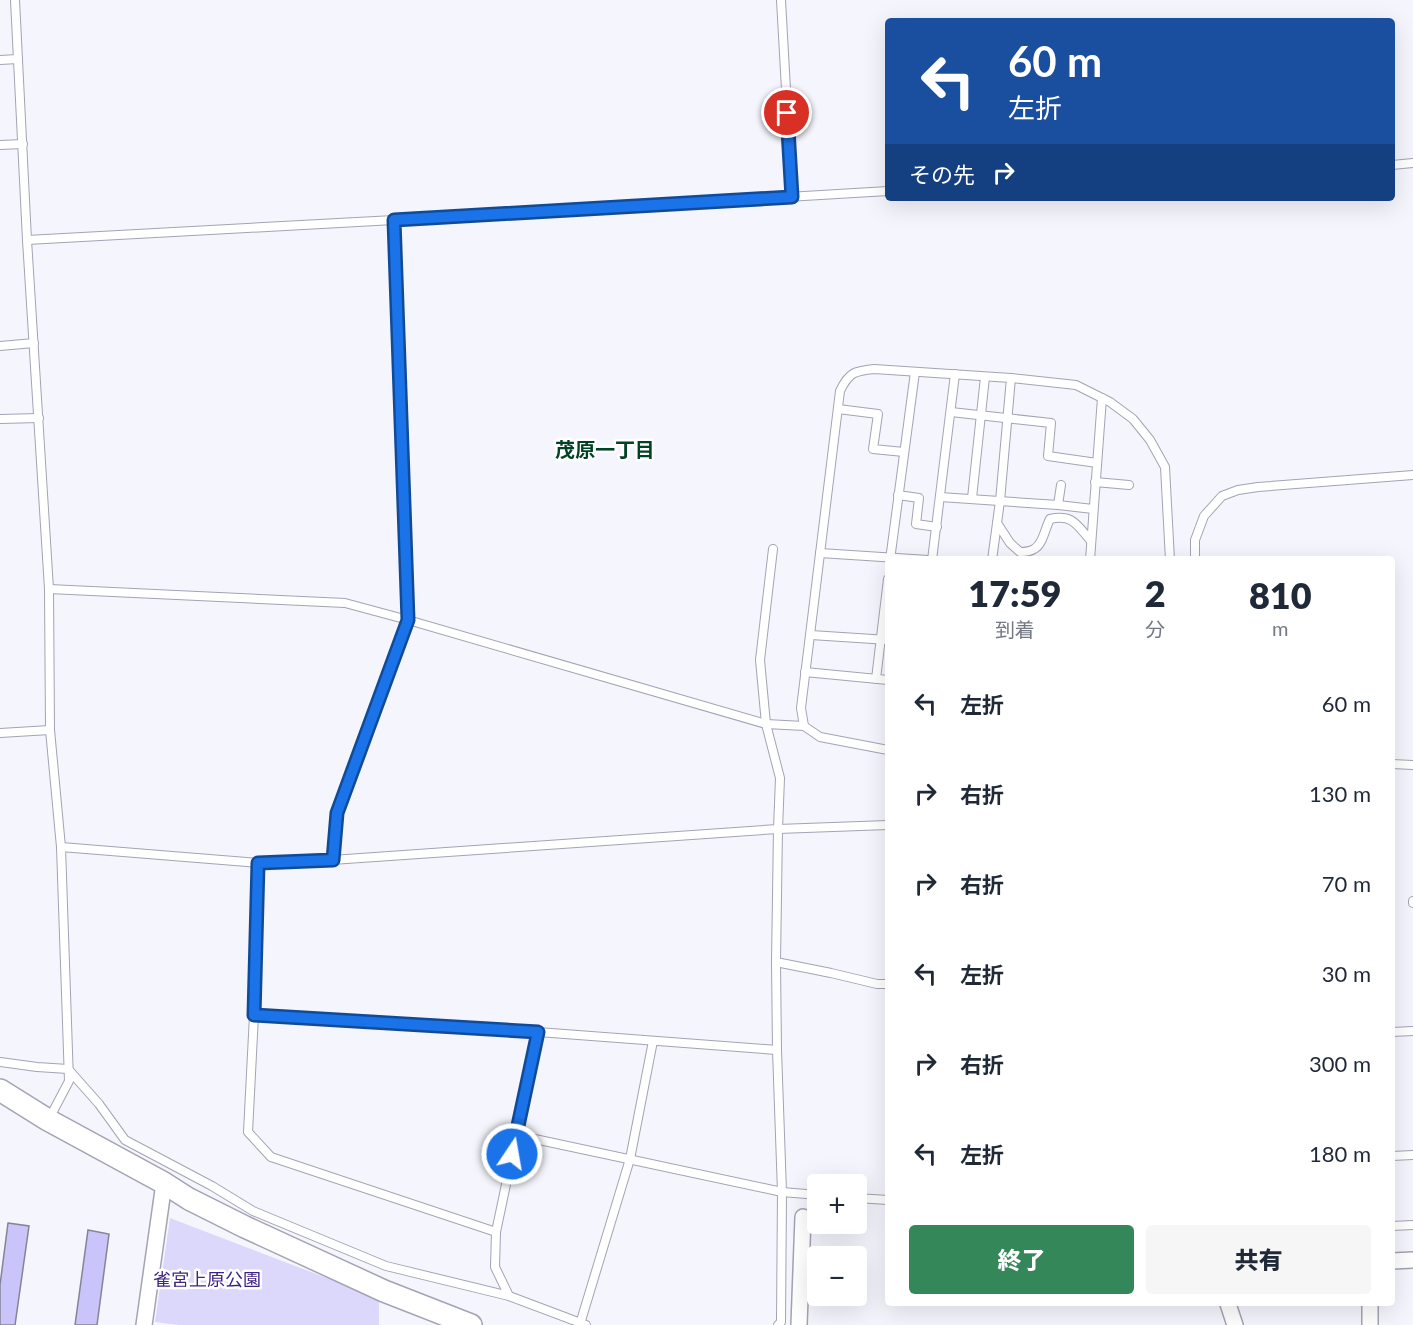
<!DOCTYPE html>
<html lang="ja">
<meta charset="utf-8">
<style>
body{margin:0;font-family:Lato,"Noto Sans JP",sans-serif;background:#f6f6f7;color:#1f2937;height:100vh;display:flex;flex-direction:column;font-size:22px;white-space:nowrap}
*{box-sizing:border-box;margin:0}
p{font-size:20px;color:#747a83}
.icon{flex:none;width:33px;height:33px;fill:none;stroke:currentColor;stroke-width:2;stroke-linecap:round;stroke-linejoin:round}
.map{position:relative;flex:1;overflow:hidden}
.side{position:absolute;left:885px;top:556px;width:510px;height:750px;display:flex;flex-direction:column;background:#fff;border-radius:6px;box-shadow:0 6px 24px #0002}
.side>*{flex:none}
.banner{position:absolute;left:885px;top:18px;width:510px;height:183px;border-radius:6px;box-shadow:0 6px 24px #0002;background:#1a4fa0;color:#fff;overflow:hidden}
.fabs{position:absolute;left:807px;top:1174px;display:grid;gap:12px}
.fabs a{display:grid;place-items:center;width:60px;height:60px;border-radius:6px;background:#fff;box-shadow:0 6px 24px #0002;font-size:30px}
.pin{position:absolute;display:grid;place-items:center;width:51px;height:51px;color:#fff;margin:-26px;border:3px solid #fff;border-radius:50%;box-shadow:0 2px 6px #0007}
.me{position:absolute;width:66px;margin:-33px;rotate:12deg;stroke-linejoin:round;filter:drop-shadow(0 0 4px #0008)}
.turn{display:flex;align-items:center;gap:21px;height:126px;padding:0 24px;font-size:27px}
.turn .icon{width:78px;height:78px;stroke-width:2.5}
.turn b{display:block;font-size:42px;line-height:51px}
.then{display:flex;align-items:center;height:57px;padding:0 24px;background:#0003;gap:12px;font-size:22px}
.eta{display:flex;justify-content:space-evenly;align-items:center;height:102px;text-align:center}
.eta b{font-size:36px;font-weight:800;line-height:42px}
.cta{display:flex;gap:12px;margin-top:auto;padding:12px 24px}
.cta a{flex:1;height:69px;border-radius:6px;background:#348758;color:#fff;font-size:24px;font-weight:800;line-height:69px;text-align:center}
.cta a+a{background:#f6f6f7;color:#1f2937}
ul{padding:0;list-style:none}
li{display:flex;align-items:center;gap:18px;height:90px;padding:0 24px}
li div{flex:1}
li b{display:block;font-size:22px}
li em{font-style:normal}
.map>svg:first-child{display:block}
.green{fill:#dbd8fc}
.building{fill:#c9c4f9;stroke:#858495;stroke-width:1.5}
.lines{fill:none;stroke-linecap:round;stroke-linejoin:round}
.lane-casing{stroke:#a4a3b5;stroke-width:10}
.street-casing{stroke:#a4a3b5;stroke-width:18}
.secondary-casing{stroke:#a4a3b5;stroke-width:24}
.lane{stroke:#fff;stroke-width:8}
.street{stroke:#fff;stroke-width:15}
.secondary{stroke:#fff;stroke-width:21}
.route-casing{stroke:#114b97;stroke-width:15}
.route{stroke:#1a73e8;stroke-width:10}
.labels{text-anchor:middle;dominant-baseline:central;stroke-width:5;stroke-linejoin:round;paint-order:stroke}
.park-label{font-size:18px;fill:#3f2485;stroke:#fff}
.neighbourhood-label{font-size:20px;font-weight:bold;fill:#024224;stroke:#fff}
</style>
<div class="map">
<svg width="1413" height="1325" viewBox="0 0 1413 1325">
<rect width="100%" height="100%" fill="#f5f5fd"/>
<polygon class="green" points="170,1218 379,1298 379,1325 179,1325 155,1322"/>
<g class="building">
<polygon points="8,1223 29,1226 15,1325 0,1325 0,1285"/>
<polygon points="88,1230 109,1234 97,1325 75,1325"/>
</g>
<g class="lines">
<defs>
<g id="lane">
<polyline points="15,0 27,240 49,589 50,730 61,847 69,1081 49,1119"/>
<polyline points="781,0 792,197"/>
<polyline points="0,60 18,59"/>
<polyline points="0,145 23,144"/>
<polyline points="1392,165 1413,163"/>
<polyline points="27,240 394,220 888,191"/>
<polyline points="0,346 34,343"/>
<polyline points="838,409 878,414 873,449 904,452"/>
<polyline points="951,412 1051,423 1048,456 1097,463"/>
<polyline points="0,419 39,418"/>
<polyline points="1095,482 1129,485"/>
<polyline points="898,495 919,498 916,524 937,527"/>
<polyline points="940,497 1058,505 1093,509"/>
<polyline points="972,498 985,377"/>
<polyline points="1058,505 1061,485"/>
<path d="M997,523L1010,543L1020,552C1024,552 1031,551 1034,549C1043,545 1045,528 1050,519C1073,514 1077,525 1091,541"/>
<polyline points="773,549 760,660 766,724 780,778 778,829 776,962 777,1050 782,1192 781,1322 778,1325"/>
<polyline points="820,553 928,560"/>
<polyline points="890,560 915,372"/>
<polyline points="932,560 955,374"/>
<polyline points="992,560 1000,501 1011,378"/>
<polyline points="1090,560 1102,398"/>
<polyline points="1195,560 1195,540 1204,516 1222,496 1238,490 1258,487 1413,475"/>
<polyline points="49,589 345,603 408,620 766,724 804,726"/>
<polyline points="811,635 888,640"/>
<polyline points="805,672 888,680"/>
<polyline points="876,679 888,579"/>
<polyline points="0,733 50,730"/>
<path d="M888,750L820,737L804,726L801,708L840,391C849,372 855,371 874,369L1011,378L1076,385L1110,402L1133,419L1150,440L1165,467L1170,560"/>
<polyline points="1392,764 1413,765"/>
<polyline points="61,847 258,863 332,860 778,829 888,825"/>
<polyline points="332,860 337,813 408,620 394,220"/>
<polyline points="258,863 254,1015 248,1132 271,1157 496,1232 495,1267 509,1296 586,1325"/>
<polyline points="1413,903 1413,901"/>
<polyline points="776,962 831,973 877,984 888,984"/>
<polyline points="254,1015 538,1032 777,1050"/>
<polyline points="1392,1032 1413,1031"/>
<polyline points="0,1062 37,1067 68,1069 99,1104 125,1140 212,1186 253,1211 386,1266 509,1296"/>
<polyline points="516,1135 782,1192 818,1195"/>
<polyline points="1392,1156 1413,1155"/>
<polyline points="856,1198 888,1200"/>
<polyline points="1392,1226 1413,1225"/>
<polyline points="496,1232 538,1032"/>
<polyline points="580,1324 630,1159 653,1041"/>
</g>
<g id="street">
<polyline points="1392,1261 1413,1260"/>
<polyline points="1228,1304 1235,1325"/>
<polyline points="144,1325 164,1183"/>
<polyline points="799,1325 803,1217"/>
<polyline points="1370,1325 1370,1304"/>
</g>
<polyline id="secondary" points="0,1090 48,1120 164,1183 189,1199 245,1227 384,1291 471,1325"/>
</defs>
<use href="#lane" class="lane-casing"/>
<use href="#street" class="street-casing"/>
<use href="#secondary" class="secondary-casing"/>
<use href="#lane" class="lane"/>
<use href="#street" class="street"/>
<use href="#secondary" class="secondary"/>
</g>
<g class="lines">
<defs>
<polyline id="route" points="512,1154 538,1032 254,1015 258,863 333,860 337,813 408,620 394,220 792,197 787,113"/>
</defs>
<use href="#route" class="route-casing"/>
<use href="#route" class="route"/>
</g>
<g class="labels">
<g class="park-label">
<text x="207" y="1279">雀宮上原公園</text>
</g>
<g class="neighbourhood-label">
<text x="605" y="449">茂原一丁目</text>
</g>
</g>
</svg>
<div class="fabs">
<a>+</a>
<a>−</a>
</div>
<div class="pin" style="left:787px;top:113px;background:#d93025"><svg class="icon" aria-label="arrive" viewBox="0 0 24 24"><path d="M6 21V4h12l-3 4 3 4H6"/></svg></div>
<svg class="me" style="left:512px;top:1154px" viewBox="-20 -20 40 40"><circle r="17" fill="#1a73e8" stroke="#fff" stroke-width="3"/><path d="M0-11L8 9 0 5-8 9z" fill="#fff"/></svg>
<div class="banner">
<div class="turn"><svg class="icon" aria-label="left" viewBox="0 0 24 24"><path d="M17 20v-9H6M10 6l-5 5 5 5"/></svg><div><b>60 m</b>左折</div></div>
<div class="then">その先<svg class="icon" aria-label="right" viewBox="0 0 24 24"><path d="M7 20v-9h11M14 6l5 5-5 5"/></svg></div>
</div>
<section class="side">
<div class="eta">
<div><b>17:59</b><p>到着</p></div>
<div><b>2</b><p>分</p></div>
<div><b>810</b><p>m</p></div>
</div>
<ul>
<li><svg class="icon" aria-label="left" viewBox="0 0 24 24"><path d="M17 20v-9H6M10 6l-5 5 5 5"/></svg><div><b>左折</b></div><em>60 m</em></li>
<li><svg class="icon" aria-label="right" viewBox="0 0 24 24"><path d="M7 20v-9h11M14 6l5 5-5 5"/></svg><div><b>右折</b></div><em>130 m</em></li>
<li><svg class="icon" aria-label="right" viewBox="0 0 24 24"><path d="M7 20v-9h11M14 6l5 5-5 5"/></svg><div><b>右折</b></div><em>70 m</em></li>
<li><svg class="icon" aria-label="left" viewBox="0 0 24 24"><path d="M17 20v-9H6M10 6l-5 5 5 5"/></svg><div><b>左折</b></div><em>30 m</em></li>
<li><svg class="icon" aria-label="right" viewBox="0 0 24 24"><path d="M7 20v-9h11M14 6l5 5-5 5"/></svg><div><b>右折</b></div><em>300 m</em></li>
<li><svg class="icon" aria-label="left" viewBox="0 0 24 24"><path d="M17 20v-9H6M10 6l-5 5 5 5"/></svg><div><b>左折</b></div><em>180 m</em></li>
</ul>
<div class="cta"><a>終了</a><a>共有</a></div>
</section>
</div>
